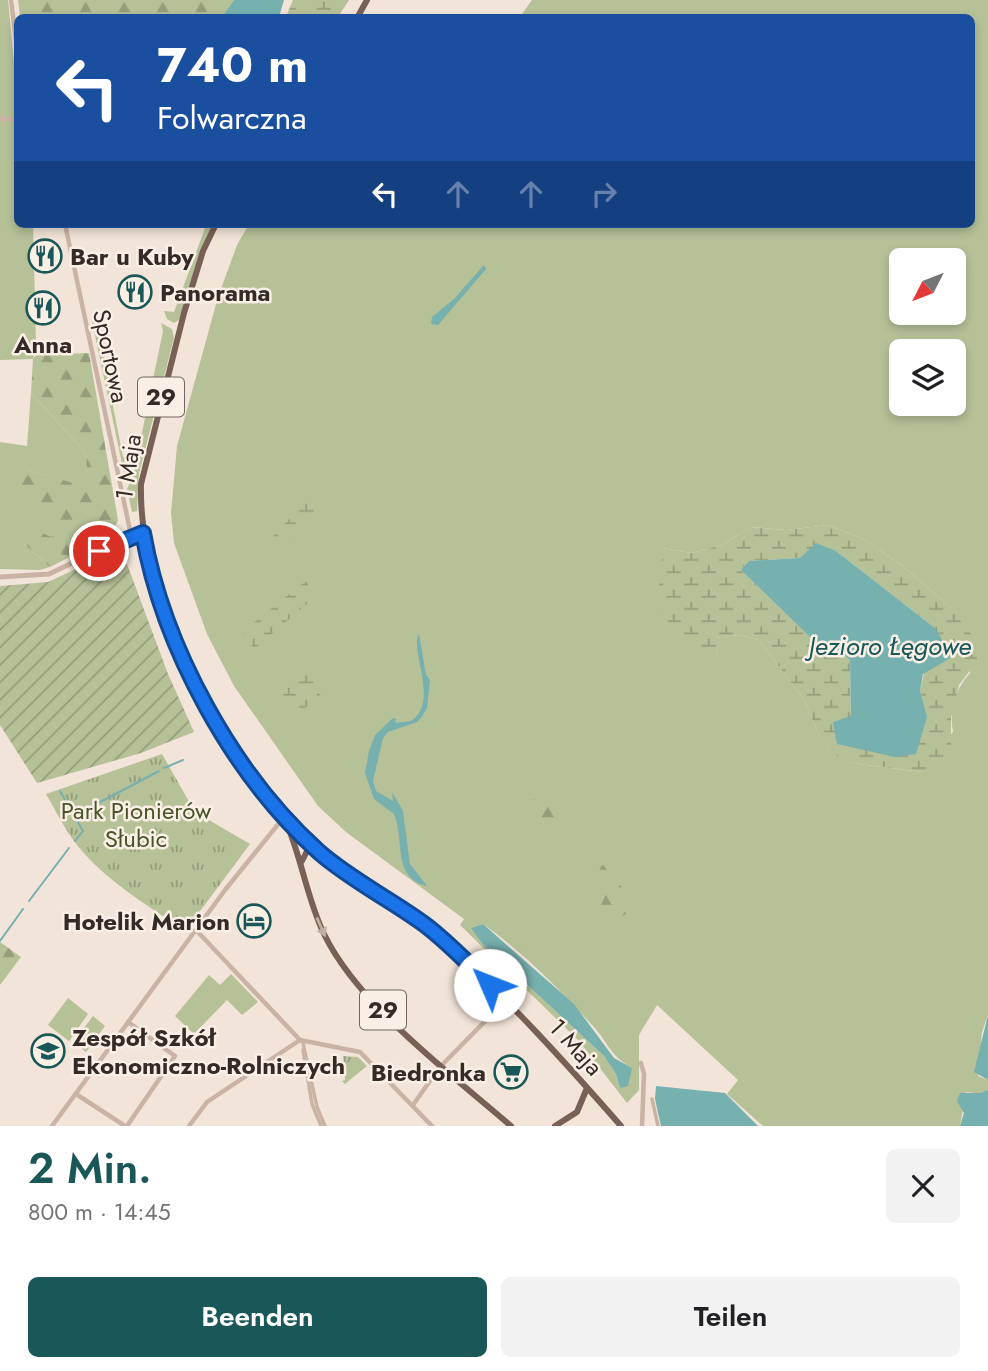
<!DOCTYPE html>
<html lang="de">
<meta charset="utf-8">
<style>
body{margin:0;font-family:Jost,sans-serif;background:#f2f2f2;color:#202124;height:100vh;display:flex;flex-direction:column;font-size:26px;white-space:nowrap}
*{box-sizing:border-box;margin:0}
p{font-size:23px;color:#757577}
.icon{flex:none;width:38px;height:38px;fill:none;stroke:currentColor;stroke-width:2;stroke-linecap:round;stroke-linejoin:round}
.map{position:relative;height:1126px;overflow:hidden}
.drawer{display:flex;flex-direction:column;background:#fff;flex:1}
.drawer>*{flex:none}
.guide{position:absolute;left:14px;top:14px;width:961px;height:214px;border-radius:10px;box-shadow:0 4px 10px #0003;background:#1a4fa0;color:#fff;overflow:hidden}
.needle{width:46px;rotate:228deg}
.fabs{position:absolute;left:889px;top:248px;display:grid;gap:14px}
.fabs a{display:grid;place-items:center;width:77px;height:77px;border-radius:10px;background:#fff;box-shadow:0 4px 10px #0003;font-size:35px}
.pin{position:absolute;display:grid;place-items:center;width:60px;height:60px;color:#fff;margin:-30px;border:4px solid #fff;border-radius:50%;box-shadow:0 2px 7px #0007}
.me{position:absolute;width:77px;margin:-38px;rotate:314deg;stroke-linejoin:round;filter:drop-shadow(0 0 5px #0008)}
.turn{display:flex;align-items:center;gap:24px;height:147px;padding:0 28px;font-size:32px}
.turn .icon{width:91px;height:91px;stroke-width:2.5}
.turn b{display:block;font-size:49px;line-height:60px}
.lanes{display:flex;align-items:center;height:66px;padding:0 28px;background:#0003;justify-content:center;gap:35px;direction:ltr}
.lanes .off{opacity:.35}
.round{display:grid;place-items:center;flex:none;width:74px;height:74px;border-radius:10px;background:#f2f2f2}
.overview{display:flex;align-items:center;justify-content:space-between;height:119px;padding:0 28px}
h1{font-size:42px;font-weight:600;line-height:52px;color:#1a5758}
.button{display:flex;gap:14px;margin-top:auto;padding:14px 28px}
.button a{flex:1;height:80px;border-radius:10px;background:#1a5758;color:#fff;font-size:28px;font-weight:600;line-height:80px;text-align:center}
.button a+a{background:#f2f2f2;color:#202124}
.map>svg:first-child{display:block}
.grass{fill:#b6c198;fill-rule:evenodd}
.forest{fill:url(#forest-firs)}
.wetland{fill:url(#wetland-marsh);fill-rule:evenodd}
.park{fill:url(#park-tufts)}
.garden{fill:url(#garden-furrows)}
.water{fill:#76b0af}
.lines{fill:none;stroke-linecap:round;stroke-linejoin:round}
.stream{stroke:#76b0af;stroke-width:2}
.pedestrian{stroke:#cab3a4;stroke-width:3.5}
.minor{stroke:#cab3a4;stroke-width:4.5}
.tertiary{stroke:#cab3a4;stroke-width:5}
.primary{stroke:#786056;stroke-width:6}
.oneway{fill:#c0afa4}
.route-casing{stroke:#114b97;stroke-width:18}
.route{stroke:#1a73e8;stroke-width:12}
.labels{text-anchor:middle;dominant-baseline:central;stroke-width:5;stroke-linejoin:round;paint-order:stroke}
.shield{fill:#faefe4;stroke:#70655f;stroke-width:2}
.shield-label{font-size:23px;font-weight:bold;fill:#352a26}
.poi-label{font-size:24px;font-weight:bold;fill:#352a26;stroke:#faefe4;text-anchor:start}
.street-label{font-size:24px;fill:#352a26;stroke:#faefe4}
.park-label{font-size:24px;fill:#475429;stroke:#faefe4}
.water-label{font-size:26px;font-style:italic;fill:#1a5758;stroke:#faefe4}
</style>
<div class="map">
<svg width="988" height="1126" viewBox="0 0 988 1126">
<defs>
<pattern id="forest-firs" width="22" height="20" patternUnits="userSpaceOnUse" patternTransform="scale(1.75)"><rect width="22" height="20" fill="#b6c198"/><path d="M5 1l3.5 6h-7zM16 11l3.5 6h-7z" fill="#959d7c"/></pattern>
<pattern id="wetland-marsh" width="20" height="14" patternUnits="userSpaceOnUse" patternTransform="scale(1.75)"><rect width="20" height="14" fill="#b6c198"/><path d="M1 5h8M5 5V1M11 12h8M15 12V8" fill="none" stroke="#959d7c"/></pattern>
<pattern id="park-tufts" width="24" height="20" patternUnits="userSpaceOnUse" patternTransform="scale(1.75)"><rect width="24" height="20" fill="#b6c198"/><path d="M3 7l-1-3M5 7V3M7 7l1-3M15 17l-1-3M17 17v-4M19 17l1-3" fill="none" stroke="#959d7c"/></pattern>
<pattern id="garden-furrows" width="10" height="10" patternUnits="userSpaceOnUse" patternTransform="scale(1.75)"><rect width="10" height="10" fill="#b6c198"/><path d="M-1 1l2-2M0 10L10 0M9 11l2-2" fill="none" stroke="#959d7c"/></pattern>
</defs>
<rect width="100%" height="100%" fill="#f2e4d8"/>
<g class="grass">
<polygon points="0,0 8,0 17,93 18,224 33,224 36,344 41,345 41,350 36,350 33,359 0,360"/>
<path d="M532,0H988V1015L982,1032L978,1076L988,1080V1090L981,1094L966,1092L960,1126H763L727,1094L738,1080L657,1005L639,1035V1090L627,1103L578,1040L460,925L464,919L346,832L318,806L234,686L207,634L174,543L171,513L177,446L218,297L237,245L249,224H971V18L515,17L522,14ZM901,261H954V313H901ZM901,352H954V404H901ZM829,525L867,541L905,568L950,607L970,673C955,689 949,711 953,732L922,772L858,764L840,758L818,734L805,701L759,640L739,635L714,638L718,656L663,548L691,553L722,545L751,527L786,530ZM483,924C523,952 559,989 592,1025C609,1043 608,1054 632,1068L620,1088L616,1074L604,1056L481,942L472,928Z"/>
<polygon points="203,224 213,224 198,258 179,320 174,323 167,319 164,311 174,312 205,228"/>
<polygon points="96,320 123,457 128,456 125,478 92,321"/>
<polygon points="161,323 172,329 174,338 139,473 137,511 132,512 127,489 133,476 163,331"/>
<polygon points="31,393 86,453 89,488 27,470 59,531 51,538 24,544 50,567 40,570 0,569 0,442 27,446"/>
<polygon points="231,974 258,1002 242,1015 227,1000 194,1034 175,1016 209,975 220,985"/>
<polygon points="68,998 88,1014 69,1041 48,1025"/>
<polygon points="93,1016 105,1026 86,1052 73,1042"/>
</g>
<g class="forest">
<polygon points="18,0 234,0 222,18 20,17"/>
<polygon points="89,353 118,520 111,536 50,567 24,544 34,529 51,537 59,530 17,493 27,470 88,487 86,453 31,393 33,359 36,355"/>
<polygon points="542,796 565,816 555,831 530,815 532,800"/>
<polygon points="603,865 638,906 621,917 608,919 601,905 608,890 601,883 592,880 595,866"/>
<polygon points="0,942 21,957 0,985"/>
</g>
<g class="wetland">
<polygon points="293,0 349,0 338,17 286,17"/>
<polygon points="305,502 311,503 321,515 275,552 267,543"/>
<path d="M829,525L867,541L905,568L950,607L977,642V661L959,685L951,718V746L942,763L923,772L858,764L839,758L818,734L805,701L759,640L739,635L715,638L718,657L676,640L658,597L663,548L691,553L722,545L751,527L786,530ZM836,551L935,628L920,690L927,718L851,716L850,660L838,650L815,642L741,570L749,561L801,558Z"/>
<polygon points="306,581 315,597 254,649 242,632"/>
<path d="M310,667L315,669L322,693L304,709C293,709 286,700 281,691Z"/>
</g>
<g class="park">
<path d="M162,754L195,812L250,844L192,922L179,927C144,903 104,879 77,845C65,830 56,811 46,794Z"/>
<polygon points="343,1056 358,1057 367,1066 345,1084 342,1081 345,1080"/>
</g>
<polygon class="garden" points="121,548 168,674 194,732 141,753 37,783 0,725 0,586 48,582"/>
<g class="water">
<polygon points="234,0 284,0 279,17 222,17"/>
<polygon points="484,265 486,269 438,325 431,324 432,317 454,299"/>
<polygon points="816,543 836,551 935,628 952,657 923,674 920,690 927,717 916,754 895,757 837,744 833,722 851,716 850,660 838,650 815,642 741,570 749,561 800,558"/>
<path d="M419,634L426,675L430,680L427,708L421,718L417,722L388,732L383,738L373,781L376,791L393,801L392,792L403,811L410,864L427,886C392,878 405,841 394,814L374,799L365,773L369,751L375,735L393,718L396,719L395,723L411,721C440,702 409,649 419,634Z"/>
<polygon points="483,924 574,1004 614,1058 632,1068 628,1086 620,1088 616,1074 604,1056 481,942 471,928"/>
<polygon points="988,1015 988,1080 974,1072"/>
<polygon points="656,1086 725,1093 758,1126 661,1126 655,1099"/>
<polygon points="988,1090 988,1126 960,1126 964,1113 957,1101 960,1093 981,1093"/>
</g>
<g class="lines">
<g class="stream">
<polyline points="164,768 183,760"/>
<polyline points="60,791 83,831 75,841"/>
<polyline points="74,816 159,771"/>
<polyline points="29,901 69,848"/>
<polyline points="0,941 23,909"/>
</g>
<g class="pedestrian">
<polyline points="303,1043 317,1107 325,1126"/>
<polyline points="303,1050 312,1104 321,1126"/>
<polyline points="652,1099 658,1126"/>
</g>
<g class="minor">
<polyline points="11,0 18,56"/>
<polyline points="0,119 18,119"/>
<polyline points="65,224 131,535"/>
<polyline points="196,930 300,1040"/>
<polyline points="300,1040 360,1052 432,1126"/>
<polyline points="641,1063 644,1074 642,1126"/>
<polyline points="76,1094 125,1126"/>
<polyline points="413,1105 439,1068 506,1000"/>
<polyline points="52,1126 225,890 284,817"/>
<polyline points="127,1126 175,1056 128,1022"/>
<polyline points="189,1126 207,1102 300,1040"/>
</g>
<polyline class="tertiary" points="0,577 49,574 131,535 143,533"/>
<g class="primary">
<polyline points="357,18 367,0"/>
<path d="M216,224L203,251L184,313L141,484C138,610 227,770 320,852C358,886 407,907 445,942C508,999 565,1062 621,1126"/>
<path d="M286,822C302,859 307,899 324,934C359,1006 451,1074 511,1126"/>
<polyline points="302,861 307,851 317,850"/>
<polyline points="555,1126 577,1112 587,1088"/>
</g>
</g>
<defs><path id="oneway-solid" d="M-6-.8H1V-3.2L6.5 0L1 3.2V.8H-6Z" transform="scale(1.75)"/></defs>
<use class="oneway" href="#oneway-solid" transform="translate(321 927) rotate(66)"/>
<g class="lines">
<defs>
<path id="route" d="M99,551L143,533C163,647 233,775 319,852C351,880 390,899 424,924C448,942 469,964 490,985"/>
</defs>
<use href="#route" class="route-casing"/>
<use href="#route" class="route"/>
</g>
<defs>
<symbol id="restaurant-ring" viewBox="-11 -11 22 22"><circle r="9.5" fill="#faefe4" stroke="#1a5758" stroke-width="1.5"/><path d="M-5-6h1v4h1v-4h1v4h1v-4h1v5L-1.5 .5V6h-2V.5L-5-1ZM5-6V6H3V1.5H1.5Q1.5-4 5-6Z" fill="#1a5758"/></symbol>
<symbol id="hotel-ring" viewBox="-11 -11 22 22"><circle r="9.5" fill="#faefe4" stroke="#1a5758" stroke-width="1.5"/><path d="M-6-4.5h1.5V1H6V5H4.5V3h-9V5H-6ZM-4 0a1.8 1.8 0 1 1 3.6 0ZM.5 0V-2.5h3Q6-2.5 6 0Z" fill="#1a5758"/></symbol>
<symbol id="school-ring" viewBox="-11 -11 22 22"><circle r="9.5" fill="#faefe4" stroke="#1a5758" stroke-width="1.5"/><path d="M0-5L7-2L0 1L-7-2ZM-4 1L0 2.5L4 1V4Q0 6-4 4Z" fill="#1a5758"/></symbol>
<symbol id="supermarket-ring" viewBox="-11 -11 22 22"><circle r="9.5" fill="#faefe4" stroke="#1a5758" stroke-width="1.5"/><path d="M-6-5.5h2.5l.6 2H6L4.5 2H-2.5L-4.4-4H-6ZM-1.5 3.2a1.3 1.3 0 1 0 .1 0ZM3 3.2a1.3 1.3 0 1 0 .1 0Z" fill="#1a5758"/></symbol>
</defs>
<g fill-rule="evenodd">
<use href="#restaurant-ring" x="26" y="237" width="38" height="38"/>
<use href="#restaurant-ring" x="116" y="273" width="38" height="38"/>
<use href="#restaurant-ring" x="24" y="289" width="38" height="38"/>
<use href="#hotel-ring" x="235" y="902" width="38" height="38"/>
<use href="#school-ring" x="29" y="1032" width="38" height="38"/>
<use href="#supermarket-ring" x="492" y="1053" width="38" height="38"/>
</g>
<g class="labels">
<g class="shield">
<rect x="138" y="377.5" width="46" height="39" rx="5"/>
<rect x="360" y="990.5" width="46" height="39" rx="5"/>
</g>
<g class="shield-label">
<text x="161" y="397">29</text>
<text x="383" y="1010">29</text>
</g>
<g class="poi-label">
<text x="70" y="256">Bar u Kuby</text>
<text x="160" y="292">Panorama</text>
<text x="43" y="344" text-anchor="middle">Anna</text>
<text x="230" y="921" text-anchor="end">Hotelik Marion</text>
<text x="72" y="1037">Zespół Szkół<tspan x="72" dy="28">Ekonomiczno-Rolniczych</tspan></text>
<text x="486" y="1072" text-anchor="end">Biedronka</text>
</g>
<g class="street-label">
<text transform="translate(111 356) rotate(78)">Sportowa</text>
<text transform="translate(128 467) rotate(-82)">1 Maja</text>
<text transform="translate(576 1047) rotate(48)">1 Maja</text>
</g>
<g class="park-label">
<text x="136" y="810">Park Pionierów<tspan x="136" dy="28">Słubic</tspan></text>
</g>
<g class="water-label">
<text x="890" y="646">Jezioro Łęgowe</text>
</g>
</g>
</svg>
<div class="fabs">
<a><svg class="needle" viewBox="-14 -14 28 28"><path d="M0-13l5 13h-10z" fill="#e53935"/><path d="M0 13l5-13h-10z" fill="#757577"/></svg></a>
<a><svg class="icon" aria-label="layers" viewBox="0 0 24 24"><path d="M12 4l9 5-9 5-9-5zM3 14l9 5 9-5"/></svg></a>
</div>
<div class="pin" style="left:99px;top:551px;background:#d93025"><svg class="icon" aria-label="arrive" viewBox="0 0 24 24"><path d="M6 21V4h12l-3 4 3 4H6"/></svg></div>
<svg class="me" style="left:490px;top:985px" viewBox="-20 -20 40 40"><circle r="19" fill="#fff"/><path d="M0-13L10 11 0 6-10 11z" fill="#1a73e8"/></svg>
<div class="guide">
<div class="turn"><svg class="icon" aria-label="left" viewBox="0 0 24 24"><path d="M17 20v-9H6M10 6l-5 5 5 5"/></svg><div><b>740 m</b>Folwarczna</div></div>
<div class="lanes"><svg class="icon" aria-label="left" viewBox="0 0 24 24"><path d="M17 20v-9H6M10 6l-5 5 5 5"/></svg><svg class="icon off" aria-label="ahead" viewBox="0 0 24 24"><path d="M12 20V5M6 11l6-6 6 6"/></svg><svg class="icon off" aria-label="ahead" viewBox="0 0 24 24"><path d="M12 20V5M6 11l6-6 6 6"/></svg><svg class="icon off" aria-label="right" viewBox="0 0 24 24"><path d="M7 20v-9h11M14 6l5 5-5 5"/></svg></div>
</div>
</div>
<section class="drawer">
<div class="overview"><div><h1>2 Min.</h1><p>800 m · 14:45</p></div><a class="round"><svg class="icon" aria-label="close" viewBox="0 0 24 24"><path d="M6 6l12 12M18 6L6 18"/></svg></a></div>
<div class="button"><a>Beenden</a><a>Teilen</a></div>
</section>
